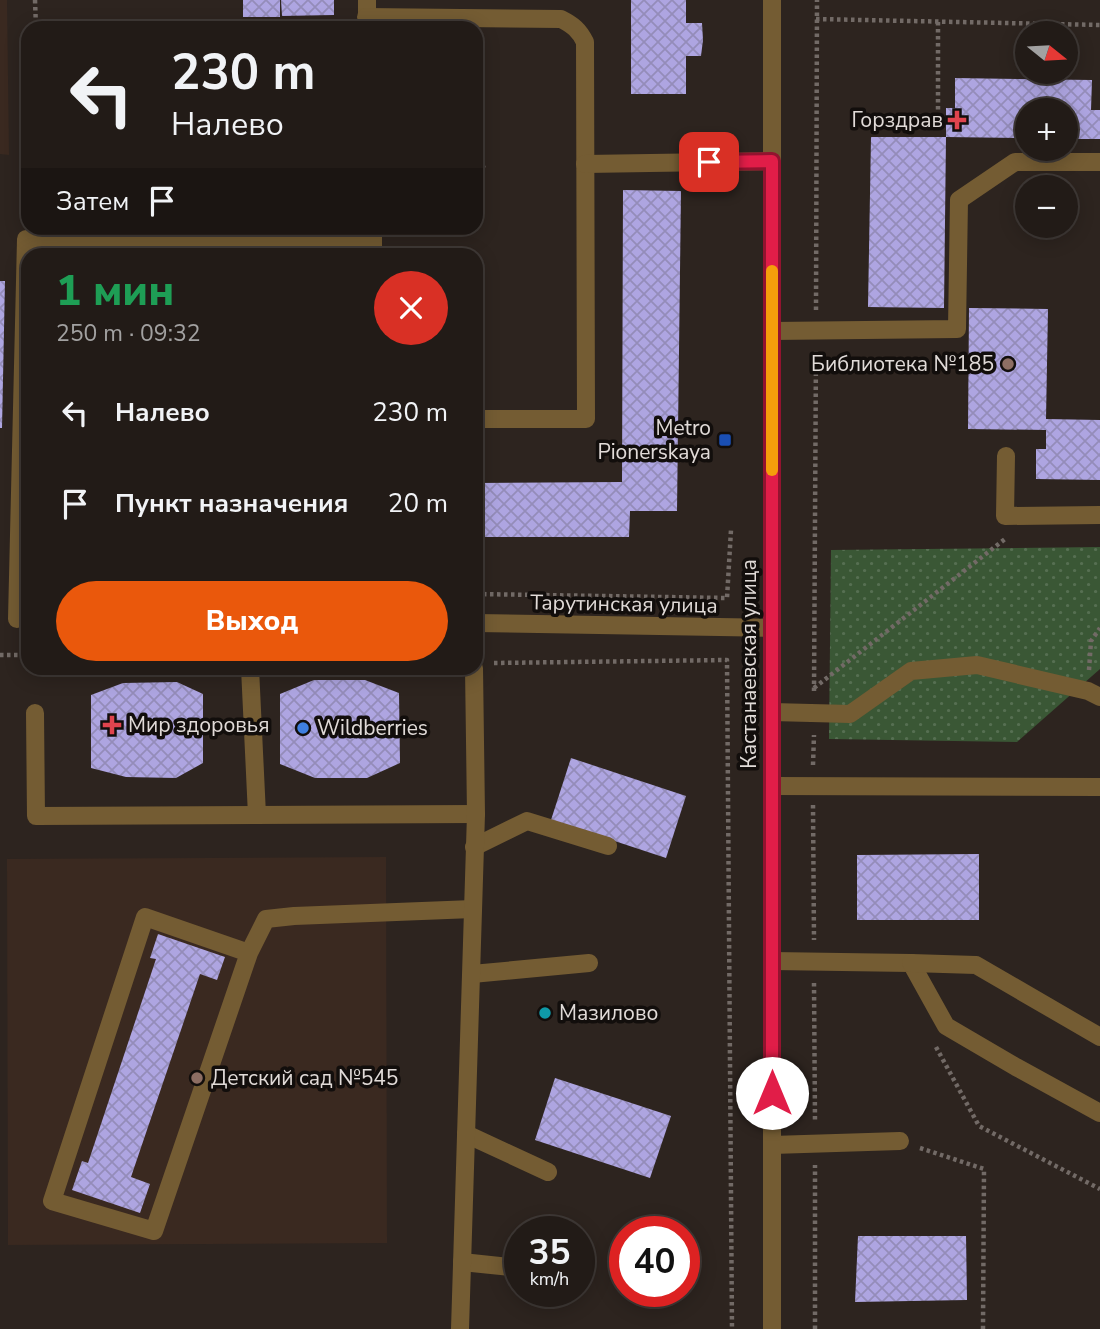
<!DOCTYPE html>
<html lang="ru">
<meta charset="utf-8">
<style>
body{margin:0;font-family:"Nunito Sans",sans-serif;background:#2e2824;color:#f1f3f6;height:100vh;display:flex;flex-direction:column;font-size:26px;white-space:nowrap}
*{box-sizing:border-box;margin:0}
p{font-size:23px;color:#a2a1a1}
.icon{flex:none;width:38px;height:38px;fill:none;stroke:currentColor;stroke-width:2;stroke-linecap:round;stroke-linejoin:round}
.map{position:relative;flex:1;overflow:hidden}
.sheet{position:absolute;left:21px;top:248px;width:462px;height:427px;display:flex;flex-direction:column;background:#221b17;border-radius:21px;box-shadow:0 4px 18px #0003,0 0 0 2px #3f3936}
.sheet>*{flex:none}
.top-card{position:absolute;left:21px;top:21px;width:462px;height:214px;border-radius:21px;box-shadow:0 4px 18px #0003,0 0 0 2px #3f3936;background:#221b17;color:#f1f3f6;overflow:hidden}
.needle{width:46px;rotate:108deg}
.fabs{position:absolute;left:1015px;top:21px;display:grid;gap:14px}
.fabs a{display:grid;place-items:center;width:63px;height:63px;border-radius:50%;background:#221b17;box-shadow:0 4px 18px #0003,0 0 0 2px #3f3936;font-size:35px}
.speed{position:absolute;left:504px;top:1216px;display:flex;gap:14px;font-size:35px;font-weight:700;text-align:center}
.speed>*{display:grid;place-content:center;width:91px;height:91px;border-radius:50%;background:#221b17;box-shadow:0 4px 18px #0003,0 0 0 2px #3f3936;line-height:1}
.speed small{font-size:18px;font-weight:400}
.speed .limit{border:10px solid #d22;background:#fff;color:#111}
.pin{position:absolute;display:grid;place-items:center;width:60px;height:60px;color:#fff;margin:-30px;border-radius:14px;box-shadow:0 4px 10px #0006}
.me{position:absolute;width:77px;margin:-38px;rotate:0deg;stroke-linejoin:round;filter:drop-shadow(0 0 5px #0008)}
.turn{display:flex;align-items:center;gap:24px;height:147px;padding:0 35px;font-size:32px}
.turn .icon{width:91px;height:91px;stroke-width:2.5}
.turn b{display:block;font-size:49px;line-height:60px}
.then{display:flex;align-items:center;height:66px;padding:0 35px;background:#0003;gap:14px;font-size:26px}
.round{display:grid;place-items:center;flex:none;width:74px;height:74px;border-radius:37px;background:#2e2824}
.summary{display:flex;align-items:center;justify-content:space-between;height:119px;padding:0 35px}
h1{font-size:42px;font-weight:800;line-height:52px;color:#1e9e55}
.primary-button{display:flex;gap:14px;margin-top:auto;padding:14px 35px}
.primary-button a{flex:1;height:80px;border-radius:42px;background:#ea580c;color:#fff;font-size:28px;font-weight:800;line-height:80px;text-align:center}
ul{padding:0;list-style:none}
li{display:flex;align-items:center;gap:21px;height:91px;padding:0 35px}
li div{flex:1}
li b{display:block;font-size:26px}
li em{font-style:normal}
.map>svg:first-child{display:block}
.education{fill:#3a2920}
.grass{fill:url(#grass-dots)}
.park{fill:url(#park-tufts)}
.building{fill:url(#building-cross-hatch)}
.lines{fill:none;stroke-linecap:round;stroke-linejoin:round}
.path{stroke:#726a66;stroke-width:4.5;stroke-dasharray:3.5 3.5;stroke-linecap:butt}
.minor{stroke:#745c33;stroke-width:18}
.route-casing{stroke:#92132f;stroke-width:18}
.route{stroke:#e11d48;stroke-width:12}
.slow{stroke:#f59e0b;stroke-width:12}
.health-dot{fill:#e0444e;stroke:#120e0c;stroke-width:2.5}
.education-dot{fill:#8d6e63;stroke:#120e0c;stroke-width:2.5}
.transit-dot{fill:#1a4fb4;stroke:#120e0c;stroke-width:2.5}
.shop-dot{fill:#3f7fe0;stroke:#120e0c;stroke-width:2.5}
.culture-dot{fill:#0f9aa8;stroke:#120e0c;stroke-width:2.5}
.labels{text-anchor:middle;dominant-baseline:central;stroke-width:7;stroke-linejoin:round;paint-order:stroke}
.poi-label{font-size:21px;fill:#e1dbd8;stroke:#120e0c;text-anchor:start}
.street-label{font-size:21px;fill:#e1dbd8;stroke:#120e0c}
</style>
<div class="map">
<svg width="1100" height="1329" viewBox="0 0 1100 1329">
<defs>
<pattern id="grass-dots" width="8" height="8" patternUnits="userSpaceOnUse" patternTransform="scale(1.75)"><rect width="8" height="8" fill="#3a5735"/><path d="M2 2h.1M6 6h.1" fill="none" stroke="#566f52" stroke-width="1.8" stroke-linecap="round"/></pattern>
<pattern id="park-tufts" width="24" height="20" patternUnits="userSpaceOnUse" patternTransform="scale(1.75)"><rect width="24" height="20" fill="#3a5735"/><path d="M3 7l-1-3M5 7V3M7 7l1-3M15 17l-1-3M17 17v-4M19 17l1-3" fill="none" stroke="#566f52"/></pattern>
<pattern id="building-cross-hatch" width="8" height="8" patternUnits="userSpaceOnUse" patternTransform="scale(1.75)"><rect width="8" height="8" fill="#aea5e1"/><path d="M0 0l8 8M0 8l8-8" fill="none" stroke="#948cb9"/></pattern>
</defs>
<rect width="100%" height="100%" fill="#2d241f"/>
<g class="education">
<polygon points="0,0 7,0 9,155 0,154"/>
<polygon points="386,857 387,1243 8,1245 7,859"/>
</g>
<polygon class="grass" points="1100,547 1100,669 1017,742 829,739 831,550"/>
<polygon class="park" points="476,310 482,310 483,362 476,362"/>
<g class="building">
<rect x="243" y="0" width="37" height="17"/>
<polygon points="281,0 334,0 334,15 282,16"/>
<polygon points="631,0 686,0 686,23 702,23 703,40 701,56 686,56 686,94 631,94"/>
<polygon points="955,78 1092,80 1091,110 1100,110 1100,139 1066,139 1066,110 1027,110 1027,138 946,137 944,308 868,307 871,137 946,137 946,108 955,108"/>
<polygon points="623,190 681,191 677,511 630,511 629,537 476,537 476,483 622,482"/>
<polygon points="0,281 5,281 2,428 0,428"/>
<polygon points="969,308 1048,309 1046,419 1100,420 1100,480 1036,479 1036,449 1046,449 1046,430 968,429"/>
<polygon points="314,680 365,680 399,693 400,763 367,778 315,778 280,764 280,694"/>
<polygon points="177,682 203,694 203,763 176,778 126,777 91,768 91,695 123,683"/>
<polygon points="571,758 686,796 666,858 551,820"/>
<polygon points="979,854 979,920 857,920 857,855"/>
<polygon points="158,934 225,957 217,980 200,974 131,1177 150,1184 140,1213 72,1190 82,1161 88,1163 156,959 150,958"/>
<polygon points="555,1078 671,1116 650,1178 535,1140"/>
<polygon points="858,1236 966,1236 967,1300 855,1302"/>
</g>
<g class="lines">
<g class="path">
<polyline points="35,0 36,28"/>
<polyline points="816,19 1100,25"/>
<polyline points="938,22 938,120"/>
<polyline points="476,168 485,165"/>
<polyline points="27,218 28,153"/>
<polyline points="816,310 817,0"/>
<polyline points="476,594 727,598 731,530"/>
<polyline points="0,655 28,655"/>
<polyline points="494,663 727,660 732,1329"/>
<polyline points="1089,670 1091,641 1100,628"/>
<polyline points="814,688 1005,539"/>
<polyline points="814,691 816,350"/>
<polyline points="813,765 814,735"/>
<polyline points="813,805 814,940"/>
<polyline points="814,983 815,1122"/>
<polyline points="936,1047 979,1126 1100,1189"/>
<polyline points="920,1148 984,1169 983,1329"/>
<polyline points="815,1329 815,1165"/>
</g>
<g class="minor">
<polyline points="367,0 367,28"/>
<path d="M366,17L561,19C573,25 579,30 585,42L586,419H476"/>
<polyline points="585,164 772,161"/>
<polyline points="373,256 373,228"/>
<polyline points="772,331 957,329 959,200 1015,162 1100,162"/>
<polyline points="1006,456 1005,516 1100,515"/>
<polyline points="17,619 26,239 373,242"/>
<polyline points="476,623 772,628"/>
<polyline points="250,668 257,815"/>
<polyline points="772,712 850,714 911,671 977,665 1088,691 1100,697"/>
<polyline points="35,713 36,816 476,814"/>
<polyline points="772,786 1100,787"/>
<polyline points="474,847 527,821 608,846"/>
<polyline points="249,953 145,917 52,1201 154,1231 249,953 266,919 294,916 473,909"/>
<polyline points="772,961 911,963 946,1026 1016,1067 1100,1113"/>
<polyline points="911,963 976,965 1100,1037"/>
<polyline points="472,974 589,963"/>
<polyline points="466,1134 548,1172"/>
<polyline points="772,1145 900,1141"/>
<polyline points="462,1262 520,1268"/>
<polyline points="460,1329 476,814 474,668"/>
<polyline points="772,1329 772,0"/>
</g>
</g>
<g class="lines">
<defs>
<polyline id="route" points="709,162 772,161 772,1093"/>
</defs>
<use href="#route" class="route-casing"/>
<use href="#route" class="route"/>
<polyline class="slow" points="772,271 772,470"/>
</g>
<g class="health-dot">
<path d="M953.5 109.5h7v7h7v7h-7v7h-7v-7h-7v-7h7z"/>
<path d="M108.5 714.5h7v7h7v7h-7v7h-7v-7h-7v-7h7z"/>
</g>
<g class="education-dot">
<circle cx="1008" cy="364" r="7"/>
<circle cx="197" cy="1078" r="7"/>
</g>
<rect class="transit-dot" x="718" y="433" width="14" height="14" rx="3.5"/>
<circle class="shop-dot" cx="303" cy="728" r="7"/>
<circle class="culture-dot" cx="545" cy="1013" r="7"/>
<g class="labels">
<g class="poi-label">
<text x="943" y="120" text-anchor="end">Горздрав</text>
<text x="994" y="364" text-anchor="end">Библиотека №185</text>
<text x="711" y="428" text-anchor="end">Metro<tspan x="711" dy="24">Pionerskaya</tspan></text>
<text x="128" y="725">Мир здоровья</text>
<text x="317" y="728">Wildberries</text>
<text x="559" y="1013">Мазилово</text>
<text x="211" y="1078">Детский сад №545</text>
</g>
<g class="street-label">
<text transform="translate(624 604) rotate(1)">Тарутинская улица</text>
<text transform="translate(749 664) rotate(-90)">Кастанаевская улица</text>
</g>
</g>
</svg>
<div class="fabs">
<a><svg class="needle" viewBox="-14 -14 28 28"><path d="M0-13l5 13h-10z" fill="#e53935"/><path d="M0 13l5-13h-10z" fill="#a2a1a1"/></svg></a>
<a>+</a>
<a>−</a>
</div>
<div class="speed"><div>35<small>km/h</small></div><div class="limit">40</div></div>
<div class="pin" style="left:709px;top:162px;background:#d93025"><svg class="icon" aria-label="arrive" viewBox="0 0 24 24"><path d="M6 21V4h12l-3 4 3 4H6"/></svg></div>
<svg class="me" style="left:772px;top:1093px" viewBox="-20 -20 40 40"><circle r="19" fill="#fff"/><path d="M0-13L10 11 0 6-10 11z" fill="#e11d48"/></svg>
<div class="top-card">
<div class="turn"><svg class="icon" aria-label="left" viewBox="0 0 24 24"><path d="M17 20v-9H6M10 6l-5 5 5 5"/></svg><div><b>230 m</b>Налево</div></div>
<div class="then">Затем<svg class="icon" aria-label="arrive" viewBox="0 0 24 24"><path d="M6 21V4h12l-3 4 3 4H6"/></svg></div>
</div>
<section class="sheet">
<div class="summary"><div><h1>1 мин</h1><p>250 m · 09:32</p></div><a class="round" style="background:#d93025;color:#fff"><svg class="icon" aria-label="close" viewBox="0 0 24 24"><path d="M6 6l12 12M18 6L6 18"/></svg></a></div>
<ul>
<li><svg class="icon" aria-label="left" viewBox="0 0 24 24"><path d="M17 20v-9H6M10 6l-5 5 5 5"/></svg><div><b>Налево</b></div><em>230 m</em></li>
<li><svg class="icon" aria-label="arrive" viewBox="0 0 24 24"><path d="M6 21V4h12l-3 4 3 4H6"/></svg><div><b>Пункт назначения</b></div><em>20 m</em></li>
</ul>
<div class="primary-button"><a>Выход</a></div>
</section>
</div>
